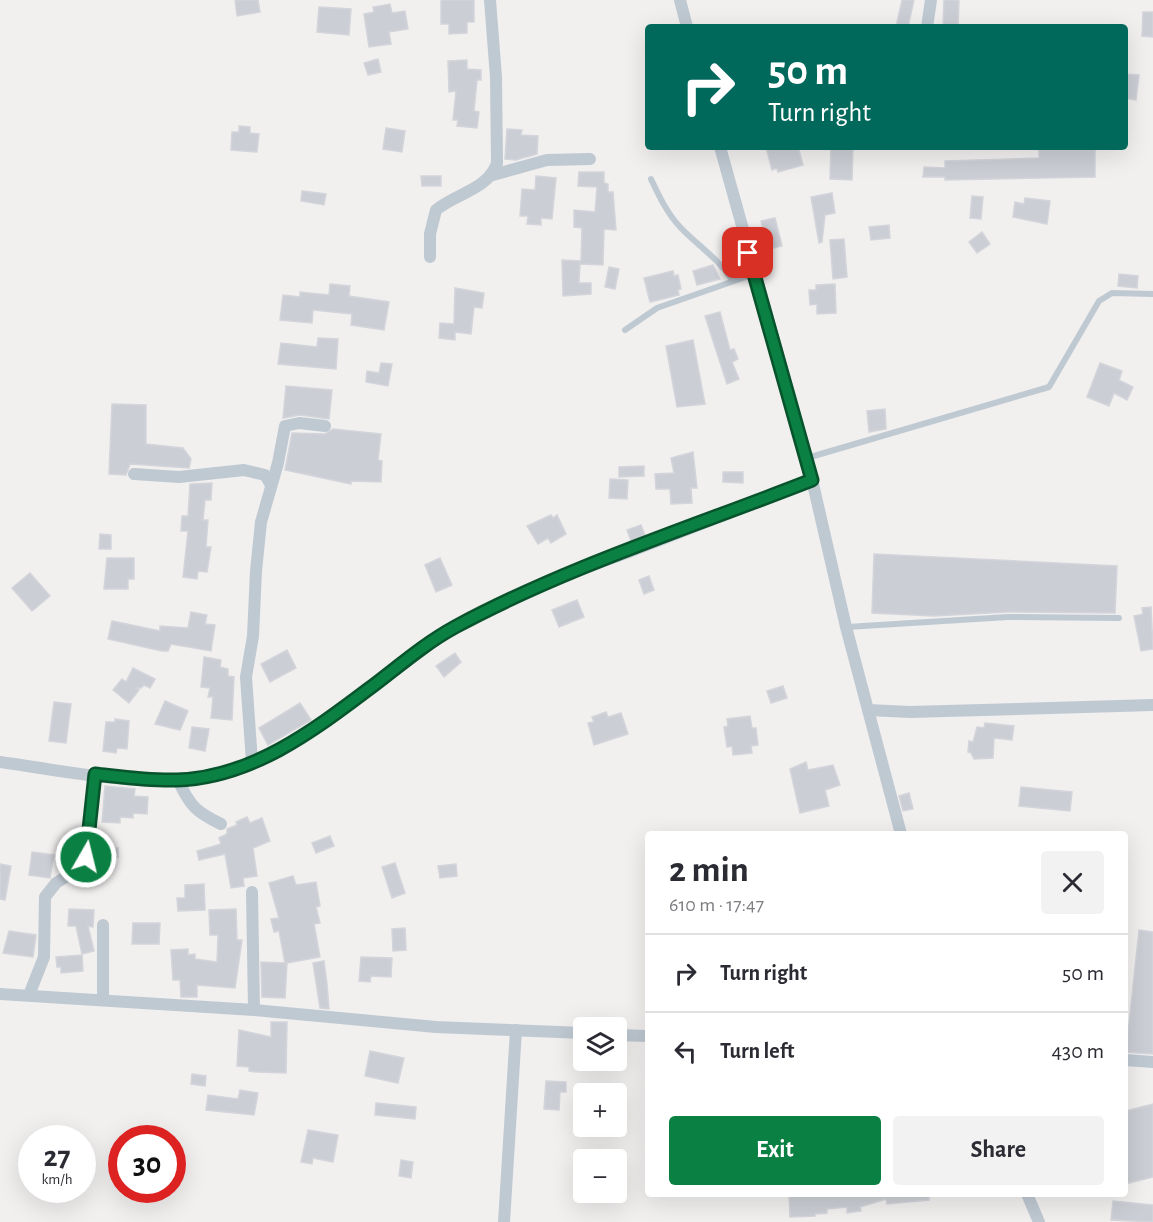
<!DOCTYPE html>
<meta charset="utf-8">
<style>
body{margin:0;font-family:"Alegreya Sans",sans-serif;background:#f2f2f3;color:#2b2b33;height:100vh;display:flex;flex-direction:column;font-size:22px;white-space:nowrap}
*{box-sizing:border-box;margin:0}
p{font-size:20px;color:#7c7c81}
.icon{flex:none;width:33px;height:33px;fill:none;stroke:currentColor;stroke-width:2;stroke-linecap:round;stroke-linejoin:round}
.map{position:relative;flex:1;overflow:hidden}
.side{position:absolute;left:645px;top:831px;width:483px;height:366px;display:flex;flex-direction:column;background:#fff;border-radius:6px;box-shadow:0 6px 24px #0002}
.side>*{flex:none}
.top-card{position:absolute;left:645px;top:24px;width:483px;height:126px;border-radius:6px;box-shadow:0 6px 24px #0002;background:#00695c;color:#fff;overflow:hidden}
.fabs{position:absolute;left:573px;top:1017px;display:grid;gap:12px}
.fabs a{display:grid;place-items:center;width:54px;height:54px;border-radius:6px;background:#fff;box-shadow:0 6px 24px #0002;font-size:30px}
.speed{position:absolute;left:18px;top:1125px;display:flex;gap:12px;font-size:30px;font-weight:700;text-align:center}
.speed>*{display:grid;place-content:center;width:78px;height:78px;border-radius:50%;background:#fff;box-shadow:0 6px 24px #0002;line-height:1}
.speed small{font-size:15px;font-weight:400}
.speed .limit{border:9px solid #d22;background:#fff;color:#111}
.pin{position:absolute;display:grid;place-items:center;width:51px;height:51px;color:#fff;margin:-26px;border-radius:12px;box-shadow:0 3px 9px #0006}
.me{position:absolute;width:66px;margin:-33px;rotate:8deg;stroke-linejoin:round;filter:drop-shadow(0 0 4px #0008)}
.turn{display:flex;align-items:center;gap:21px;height:126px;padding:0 24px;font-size:27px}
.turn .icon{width:78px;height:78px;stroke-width:2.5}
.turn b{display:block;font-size:42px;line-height:51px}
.round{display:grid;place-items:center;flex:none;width:63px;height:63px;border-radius:6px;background:#f2f2f3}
.summary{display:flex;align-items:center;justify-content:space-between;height:102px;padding:0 24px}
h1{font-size:36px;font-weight:700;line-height:45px}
.button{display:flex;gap:12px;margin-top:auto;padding:12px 24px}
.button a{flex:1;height:69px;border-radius:6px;background:#0b8043;color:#fff;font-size:24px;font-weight:700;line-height:69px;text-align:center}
.button a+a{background:#f2f2f3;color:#2b2b33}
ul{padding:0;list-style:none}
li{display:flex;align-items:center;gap:18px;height:78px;padding:0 24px;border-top:2px solid #e1e1e2}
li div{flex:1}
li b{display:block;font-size:22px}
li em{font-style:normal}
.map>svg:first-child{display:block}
.building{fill:#cbced4;stroke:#d3d5db;stroke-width:1.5}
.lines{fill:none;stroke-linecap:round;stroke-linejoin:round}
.service{stroke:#bfc9d2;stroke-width:6}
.minor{stroke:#bfc9d2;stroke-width:12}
.route-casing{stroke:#07532c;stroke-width:15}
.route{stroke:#0b8043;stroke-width:10}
</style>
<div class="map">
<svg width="1153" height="1222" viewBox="0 0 1153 1222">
<rect width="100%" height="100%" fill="#f2efef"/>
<g class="building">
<polygon points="235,0 258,0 260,12 237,16"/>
<polygon points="441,0 474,0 474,22 467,22 467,33 449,34 449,24 441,24"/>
<polygon points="902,0 914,0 908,27 896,27"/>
<polygon points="944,0 959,0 958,27 943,27"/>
<polygon points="390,4 392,13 405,11 408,29 389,32 391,44 369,47 364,14 374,12 373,7"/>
<polygon points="319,7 351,9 349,35 317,32"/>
<polygon points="1143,12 1153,12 1153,37 1142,36"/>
<polygon points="378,59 381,72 368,75 364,63"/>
<polygon points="467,60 467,69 481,70 481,80 477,80 474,111 479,112 477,128 457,126 458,120 453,120 456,91 449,92 448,61"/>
<polygon points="1125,74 1139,75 1136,100 1125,98"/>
<polygon points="239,126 250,127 250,133 259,134 257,152 231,150 232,132 239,132"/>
<polygon points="386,128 405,131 402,152 383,149"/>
<polygon points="507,129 522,130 521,135 538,136 537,154 516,160 505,159"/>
<polygon points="766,147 798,147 803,165 778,172 777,168 772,170"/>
<polygon points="831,147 853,147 852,180 830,179"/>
<polygon points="1039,150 1095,150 1095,177 945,180 945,177 923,177 924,167 945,168 945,161 1039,158"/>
<polygon points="579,172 604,172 604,183 608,184 608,192 613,192 616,230 604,229 603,265 580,264 579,283 591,283 591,294 563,296 562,260 581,261 582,228 574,227 574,210 595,212 597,187 578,186"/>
<polygon points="421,176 441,176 441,186 422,186"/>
<polygon points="536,176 556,178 552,219 541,218 541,225 527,224 528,216 520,216 522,189 535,190"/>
<polygon points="302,191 326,194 324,205 301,201"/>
<polygon points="832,193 835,213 825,215 822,242 819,243 811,197"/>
<polygon points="972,196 983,197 981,219 970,218"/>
<polygon points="1025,198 1050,201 1047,224 1013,217 1015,202 1024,204"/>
<polygon points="775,218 782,246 768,249 761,221"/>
<polygon points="889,225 890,238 871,240 869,227"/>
<polygon points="982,232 990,244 977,253 969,242"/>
<polygon points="844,239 847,277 833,279 830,240"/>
<polygon points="713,265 720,279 697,285 693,271"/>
<polygon points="609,267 619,269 615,289 605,287"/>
<polygon points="673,271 674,276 678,275 681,289 678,290 679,295 650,302 644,278"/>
<polygon points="1119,274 1138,276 1137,288 1118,286"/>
<polygon points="330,284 350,286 349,296 389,302 384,330 351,325 352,314 313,310 312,323 280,320 283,295 300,297 300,292 329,295"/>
<polygon points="835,284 836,313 817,314 817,304 810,305 809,290 816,290 816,285"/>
<polygon points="455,288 484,293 482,308 474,307 471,334 455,332 455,340 439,338 440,323 454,324"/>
<polygon points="720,312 730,350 734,349 738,359 732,362 739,379 727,384 705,316"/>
<polygon points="318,338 338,339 336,369 278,364 281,343 317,347"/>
<polygon points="693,340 705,404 677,407 666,346"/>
<polygon points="381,363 392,364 388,386 366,382 367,371 379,373"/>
<polygon points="1100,363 1122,371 1119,380 1133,387 1127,400 1114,393 1109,406 1087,397"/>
<polygon points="286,386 332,390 329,419 300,415 283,418"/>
<polygon points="112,404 146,405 146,444 183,448 191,459 189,468 130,464 126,475 109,474"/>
<polygon points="885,409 886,429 869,432 867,411"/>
<polygon points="333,429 381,434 378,460 382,461 381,482 351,481 351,484 285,470 292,433 325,434"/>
<polygon points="693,452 697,488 691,488 692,503 671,504 670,489 656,489 655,474 674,473 671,458"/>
<polygon points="644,466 644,476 619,477 619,467"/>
<polygon points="723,472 743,472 743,483 723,482"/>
<polygon points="610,479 628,480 627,499 609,498"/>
<polygon points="212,483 211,500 205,500 203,520 208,520 206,547 211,547 207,572 198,571 197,579 183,577 188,531 181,531 182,516 188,516 190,484"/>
<polygon points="551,515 553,518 557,515 566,534 551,543 548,538 538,544 527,526"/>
<polygon points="641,525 645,535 631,541 627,530"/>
<polygon points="100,534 111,535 111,549 99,549"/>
<polygon points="874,554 1117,566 1115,613 1008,612 934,616 872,613"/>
<polygon points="107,558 134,558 134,579 128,579 128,589 104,589"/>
<polygon points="440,558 452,585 436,592 425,565"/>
<polygon points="30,573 50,596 32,611 12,588"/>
<polygon points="649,576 654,590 644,594 639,580"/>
<polygon points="577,600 584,617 559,627 552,610"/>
<polygon points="1151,607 1153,649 1141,651 1134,616 1143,614 1142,608"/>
<polygon points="191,612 207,615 205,624 215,625 211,651 171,644 168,651 162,651 108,639 112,621 160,631 160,626 188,628"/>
<polygon points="287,650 296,668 270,682 261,664"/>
<polygon points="455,653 461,662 444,677 436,666"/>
<polygon points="204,657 221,660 220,667 228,669 228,676 234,677 232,720 211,718 213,697 208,697 210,688 201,687"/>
<polygon points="133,668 155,679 150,688 144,685 141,688 136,688 139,690 129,703 113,690 122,679 126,682"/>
<polygon points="783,686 787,698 771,703 767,691"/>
<polygon points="165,701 188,711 180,730 155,724"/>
<polygon points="54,702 71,704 66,743 49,741"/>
<polygon points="300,703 311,720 268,745 259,728"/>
<polygon points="606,712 608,717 621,713 628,734 594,745 588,723 594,722 592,717"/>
<polygon points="750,716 752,728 756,728 758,745 751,746 752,753 733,755 732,746 727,747 724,727 728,726 727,719"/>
<polygon points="115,719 129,721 127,749 117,748 116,753 103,751 106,722 115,722"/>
<polygon points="985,723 1014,726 1012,740 994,738 993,758 974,759 971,753 968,752 969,741 973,742 977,727 984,728"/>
<polygon points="192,727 209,729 205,751 189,748"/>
<polygon points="806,762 808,770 833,765 840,785 825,790 829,806 800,813 790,769"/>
<polygon points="105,786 135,789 134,796 148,797 147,814 133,813 133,818 120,817 120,823 102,822"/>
<polygon points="1021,787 1072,792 1070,811 1019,806"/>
<polygon points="909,793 913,809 903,811 899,796"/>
<polygon points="247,817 250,823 262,818 270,841 253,848 257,876 243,878 244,886 231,888 225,854 199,860 197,851 221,844 219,838 227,834 227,829 237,825 236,822"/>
<polygon points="330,836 334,846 316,853 312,843"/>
<polygon points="118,848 118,857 94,858 95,849"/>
<polygon points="32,852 54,855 50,878 29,875"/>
<polygon points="395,863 405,893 392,898 382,867"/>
<polygon points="0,864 11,866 5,900 0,899"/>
<polygon points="456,864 457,876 440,878 438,866"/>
<polygon points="293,876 296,885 316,882 320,906 316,907 320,923 314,924 320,957 287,963 285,998 262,997 261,962 285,963 279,931 274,932 271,919 279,918 269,883"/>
<polygon points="204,884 205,910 178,911 177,898 185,898 185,885"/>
<polygon points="69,909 94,910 93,927 88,926 94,951 82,954 76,926 68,926"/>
<polygon points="236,909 237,940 242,940 235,988 197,985 197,997 181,997 180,980 173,980 171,950 188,949 188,955 195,954 195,959 217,962 218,935 210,935 209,910"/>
<polygon points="133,923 160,923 159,944 132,944"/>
<polygon points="405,928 406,950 393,951 392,929"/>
<polygon points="1139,930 1153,932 1153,1054 1126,1052"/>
<polygon points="9,931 36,935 33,957 3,953"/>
<polygon points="82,955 83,971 61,973 61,967 57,967 56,957"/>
<polygon points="361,957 392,958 391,977 371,976 370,982 359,981"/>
<polygon points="324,961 327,984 329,1009 320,1008 313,963"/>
<polygon points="271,1022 287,1022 286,1073 257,1072 249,1071 249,1067 237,1066 239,1030 271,1037"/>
<polygon points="370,1051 404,1058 398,1083 365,1076"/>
<polygon points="192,1074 206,1076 205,1086 191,1084"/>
<polygon points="546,1081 566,1082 566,1092 560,1092 559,1110 544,1109"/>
<polygon points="240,1090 258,1093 254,1115 206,1110 208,1095 238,1099"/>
<polygon points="376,1103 416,1107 415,1119 375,1115"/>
<polygon points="1153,1104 1153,1177 1125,1184 1125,1111"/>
<polygon points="308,1130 338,1135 333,1162 313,1158 312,1164 301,1162"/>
<polygon points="401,1160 413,1162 411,1178 399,1176"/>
<polygon points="789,1194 929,1194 929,1200 887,1204 886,1199 860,1207 861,1211 847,1213 847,1207 827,1209 827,1213 815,1214 815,1216 790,1217"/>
<polygon points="1113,1201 1153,1205 1153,1222 1111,1220"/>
</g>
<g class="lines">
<g class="service">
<path d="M651,179C659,196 667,213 680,227C698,246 718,258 732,280"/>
<polyline points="625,330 657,308 754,274"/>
<polyline points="807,458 1049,387 1099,301 1112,293 1153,294"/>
<polyline points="847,627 1008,617 1119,618"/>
</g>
<g class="minor">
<polyline points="680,0 687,27"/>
<polyline points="927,27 931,0"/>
<polyline points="720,147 807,458 846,627 901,834"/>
<polyline points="493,175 547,160 590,159"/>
<path d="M430,257V234L436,210C456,193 488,190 497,163L496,77L490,0"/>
<polyline points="134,474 179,477 244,470 265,475 271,485"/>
<polyline points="868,710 910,712 1153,705"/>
<path d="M0,762C65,771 162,792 225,773C313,745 375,675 453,628C508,595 571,573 631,551C692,528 752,504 812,480"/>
<polyline points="252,762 246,677 253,636 256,571 261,522 278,463 285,426 299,423 325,426"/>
<path d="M178,780C190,806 196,812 221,824"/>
<polyline points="252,892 254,1010"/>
<polyline points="103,925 103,999"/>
<polyline points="0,994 254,1010 436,1027 584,1033"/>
<polyline points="29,995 44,957 45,897 56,883 80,868 86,857 95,774"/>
<polyline points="616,1035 648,1036"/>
<polyline points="1125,1060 1153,1062"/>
<polyline points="1027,1194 1039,1222"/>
<polyline points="504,1222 516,1030"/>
</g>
</g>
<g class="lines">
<defs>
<path id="route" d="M86,857L95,774C122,777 149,781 177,780C251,778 313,731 370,688C398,667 424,644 455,627C566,567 695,526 812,480L748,253"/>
</defs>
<use href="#route" class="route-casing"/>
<use href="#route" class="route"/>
</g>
</svg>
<div class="fabs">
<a><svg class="icon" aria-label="layers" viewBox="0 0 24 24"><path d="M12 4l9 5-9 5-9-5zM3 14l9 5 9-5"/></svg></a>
<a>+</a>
<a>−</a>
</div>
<div class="speed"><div>27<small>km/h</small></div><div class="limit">30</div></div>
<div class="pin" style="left:748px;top:253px;background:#d93025"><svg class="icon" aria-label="arrive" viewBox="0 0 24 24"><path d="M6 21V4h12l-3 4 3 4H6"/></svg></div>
<svg class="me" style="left:86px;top:857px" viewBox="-20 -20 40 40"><circle r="17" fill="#0b8043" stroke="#fff" stroke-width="3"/><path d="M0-11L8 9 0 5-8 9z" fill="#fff"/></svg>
<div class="top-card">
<div class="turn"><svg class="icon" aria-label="right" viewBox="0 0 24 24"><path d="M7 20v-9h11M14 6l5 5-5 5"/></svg><div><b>50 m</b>Turn right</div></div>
</div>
<section class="side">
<div class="summary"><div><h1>2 min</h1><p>610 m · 17:47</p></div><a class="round"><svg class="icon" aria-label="close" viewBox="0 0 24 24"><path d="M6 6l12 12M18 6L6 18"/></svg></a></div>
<ul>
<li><svg class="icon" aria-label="right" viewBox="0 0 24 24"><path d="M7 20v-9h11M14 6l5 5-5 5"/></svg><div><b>Turn right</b></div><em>50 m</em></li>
<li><svg class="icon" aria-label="left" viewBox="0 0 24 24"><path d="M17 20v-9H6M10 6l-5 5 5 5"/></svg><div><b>Turn left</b></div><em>430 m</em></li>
</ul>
<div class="button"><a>Exit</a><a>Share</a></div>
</section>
</div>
